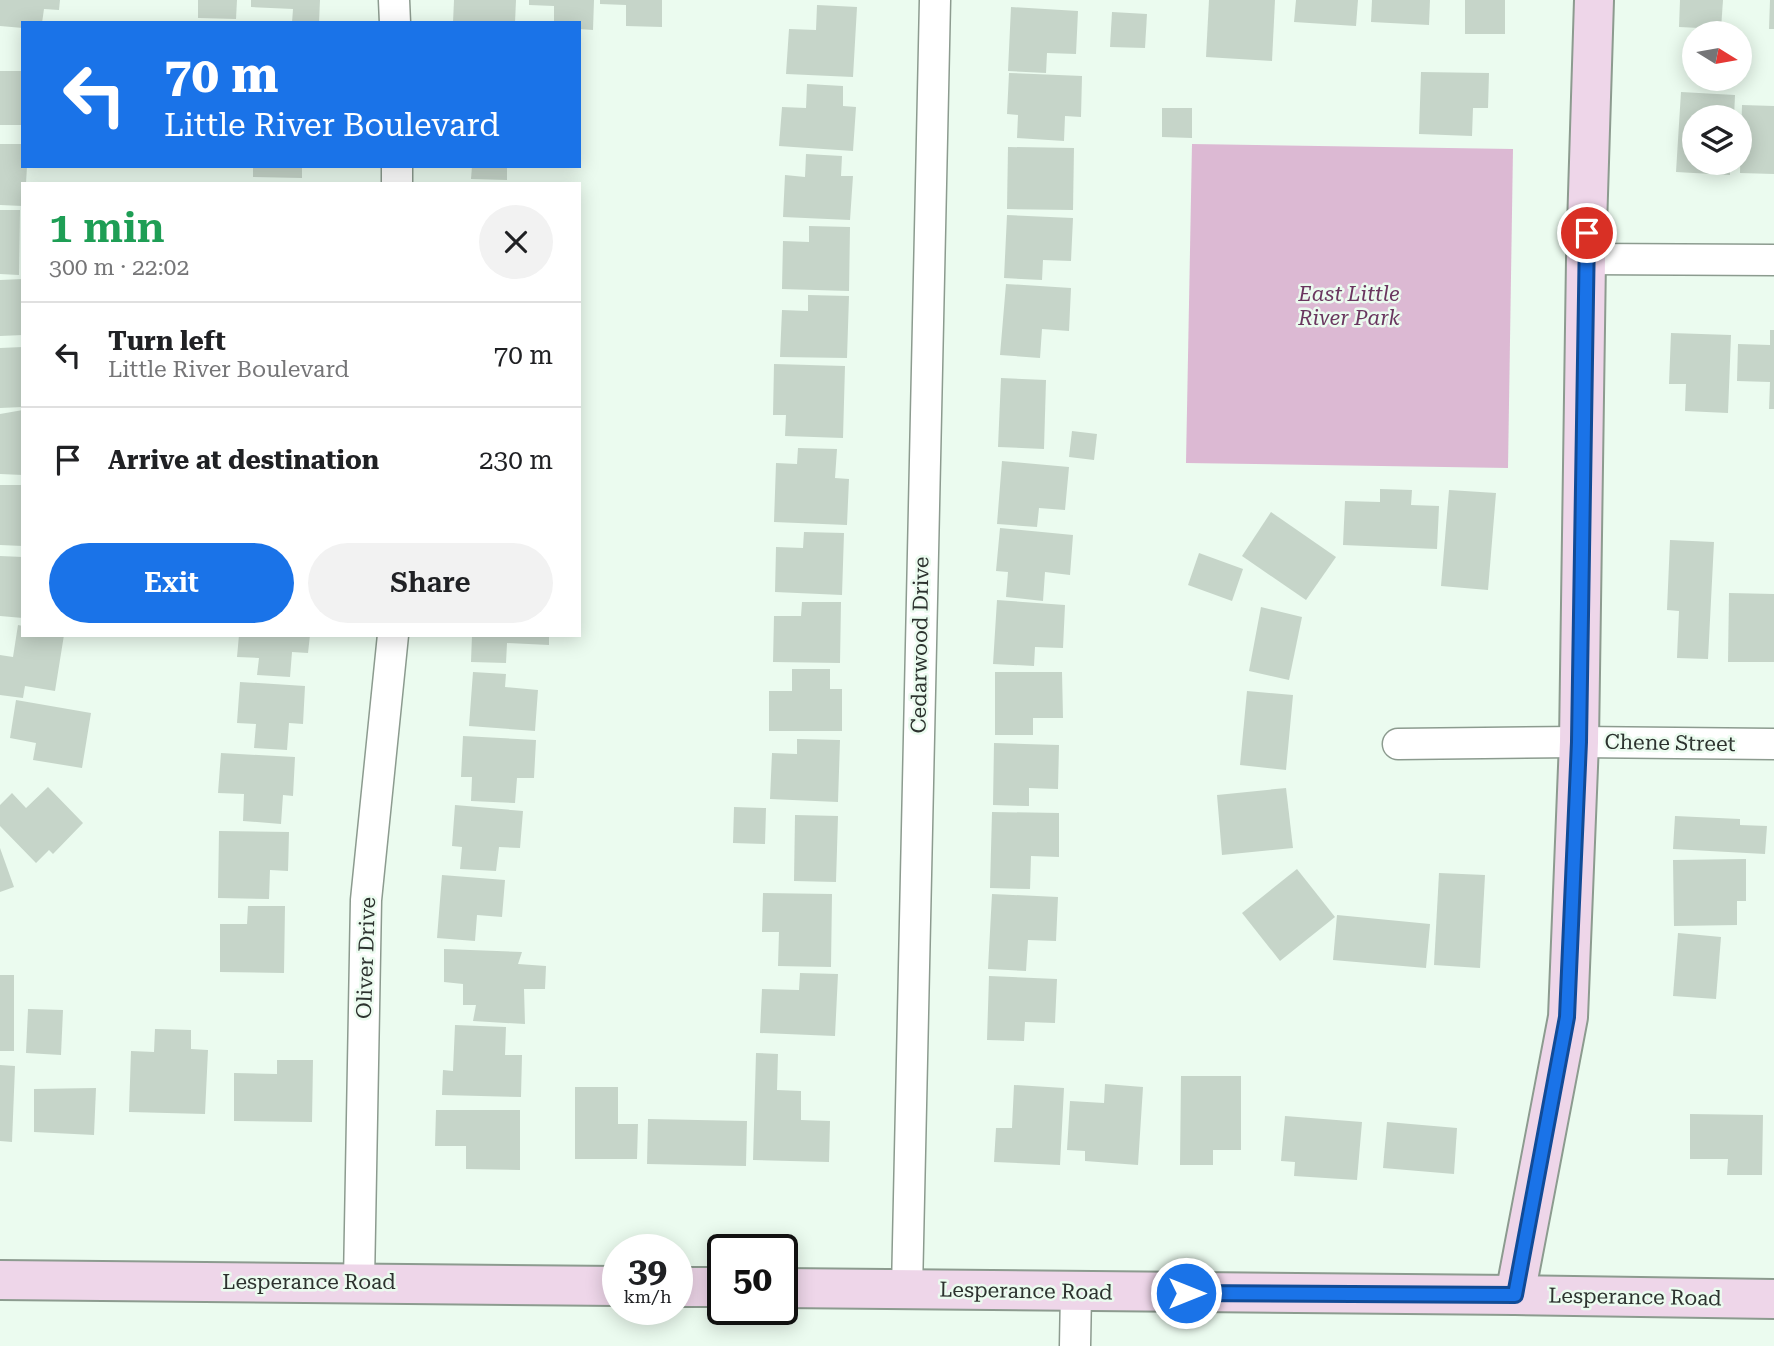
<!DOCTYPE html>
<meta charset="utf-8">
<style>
body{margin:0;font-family:"Roboto Serif",serif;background:#f2f2f2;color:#202124;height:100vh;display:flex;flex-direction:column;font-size:26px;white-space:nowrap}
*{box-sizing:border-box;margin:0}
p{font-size:23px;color:#757577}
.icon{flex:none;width:38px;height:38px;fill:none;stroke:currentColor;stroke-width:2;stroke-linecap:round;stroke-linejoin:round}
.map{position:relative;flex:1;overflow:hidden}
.side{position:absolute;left:21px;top:182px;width:560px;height:455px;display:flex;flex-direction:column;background:#fff;border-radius:0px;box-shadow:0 4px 18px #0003}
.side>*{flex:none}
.hud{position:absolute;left:21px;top:21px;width:560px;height:147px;border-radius:0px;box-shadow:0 4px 18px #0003;background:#1a73e8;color:#fff;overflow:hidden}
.needle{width:46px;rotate:101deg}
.buttons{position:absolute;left:1682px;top:21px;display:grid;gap:14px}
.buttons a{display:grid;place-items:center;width:70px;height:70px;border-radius:50%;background:#fff;box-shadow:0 4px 18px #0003;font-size:35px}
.speed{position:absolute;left:602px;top:1234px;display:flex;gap:14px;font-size:35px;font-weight:700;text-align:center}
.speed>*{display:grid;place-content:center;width:91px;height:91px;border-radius:50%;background:#fff;box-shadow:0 4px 18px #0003;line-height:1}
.speed small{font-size:18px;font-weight:400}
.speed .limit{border:4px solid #111;border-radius:10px;background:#fff;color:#111}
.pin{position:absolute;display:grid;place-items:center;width:60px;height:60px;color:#fff;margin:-30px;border:4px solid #fff;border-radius:50%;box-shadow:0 2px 7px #0007}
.me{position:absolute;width:77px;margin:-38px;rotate:90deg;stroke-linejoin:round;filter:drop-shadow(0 0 5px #0008)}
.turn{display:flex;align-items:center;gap:24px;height:147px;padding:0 28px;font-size:32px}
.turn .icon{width:91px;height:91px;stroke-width:2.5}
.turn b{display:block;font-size:49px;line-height:60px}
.round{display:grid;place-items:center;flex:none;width:74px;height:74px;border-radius:37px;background:#f2f2f2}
.overview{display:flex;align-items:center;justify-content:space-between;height:119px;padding:0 28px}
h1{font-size:42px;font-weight:600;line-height:52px;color:#1e9e55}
.cta{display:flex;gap:14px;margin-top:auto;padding:14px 28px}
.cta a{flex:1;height:80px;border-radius:42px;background:#1a73e8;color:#fff;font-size:28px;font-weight:600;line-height:80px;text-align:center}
.cta a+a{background:#f2f2f2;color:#202124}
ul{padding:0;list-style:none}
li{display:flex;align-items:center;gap:21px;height:105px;padding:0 28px;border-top:2px solid #e0e0e0}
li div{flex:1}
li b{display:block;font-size:26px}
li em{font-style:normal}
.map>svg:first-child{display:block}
.green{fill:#dcb9d3}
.building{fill:#c6d5c9}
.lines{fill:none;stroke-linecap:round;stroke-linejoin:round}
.street-casing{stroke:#8c9b8f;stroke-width:33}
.secondary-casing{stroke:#8c9b8f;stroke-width:42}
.street{stroke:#fff;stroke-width:30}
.secondary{stroke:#eed6e9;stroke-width:38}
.route-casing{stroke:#114b97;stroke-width:18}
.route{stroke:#1a73e8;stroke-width:12}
.labels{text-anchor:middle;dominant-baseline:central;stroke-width:5;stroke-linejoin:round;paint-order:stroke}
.park-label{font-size:21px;font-style:italic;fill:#6a365f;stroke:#ebfbef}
.street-label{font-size:21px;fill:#2c322e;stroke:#ebfbef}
</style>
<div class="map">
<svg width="1774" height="1346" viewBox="0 0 1774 1346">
<rect width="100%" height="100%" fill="#ebfbef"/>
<polygon class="green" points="1192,144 1513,149 1508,468 1186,463"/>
<g class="building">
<polygon points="0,0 60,0 59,10 44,9 42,23 23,23 23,28 0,26"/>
<polygon points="198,0 237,0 236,19 198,18"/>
<polygon points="251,0 320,0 319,23 292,23 293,9 251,7"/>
<polygon points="454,0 516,0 515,23 453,23"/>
<polygon points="529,0 594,0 593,30 579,29 579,23 554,23 554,6 529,5"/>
<polygon points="600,0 662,0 662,27 626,26 626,5 600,4"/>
<polygon points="1209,0 1275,0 1272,61 1206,57"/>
<polygon points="1296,0 1358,0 1356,26 1294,22"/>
<polygon points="1372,0 1430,0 1429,25 1371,22"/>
<rect x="1465" y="0" width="40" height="34"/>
<polygon points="1680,0 1723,0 1721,29 1679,27"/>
<polygon points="1770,0 1774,0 1774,29 1769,29"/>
<polygon points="817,5 857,7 853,77 786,74 789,29 816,30"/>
<polygon points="1011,7 1078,11 1076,54 1047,53 1046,73 1008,71"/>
<polygon points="1112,12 1147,14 1145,48 1110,47"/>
<rect x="0" y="71" width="23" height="54"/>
<polygon points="1421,72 1489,73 1488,108 1473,108 1472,136 1419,134"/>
<polygon points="1009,73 1082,76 1081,117 1065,116 1064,141 1017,138 1018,115 1007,114"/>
<polygon points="807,84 843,86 843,106 856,107 853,151 779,146 782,107 806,108"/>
<polygon points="1681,92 1735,95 1734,117 1694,117 1694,163 1730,163 1730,175 1676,172"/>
<polygon points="1742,105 1774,106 1774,174 1740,173"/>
<polygon points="1162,108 1192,108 1192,138 1162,137"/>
<polygon points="0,144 23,144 23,166 27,166 26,184 23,184 23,206 0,205"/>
<polygon points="1008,147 1074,148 1073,210 1007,209"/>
<polygon points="806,154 842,156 841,176 853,176 850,220 783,217 785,175 805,177"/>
<polygon points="253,166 302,166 302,178 253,177"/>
<polygon points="472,166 507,166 507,180 471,179"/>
<polygon points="0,210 20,210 19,275 0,274"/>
<polygon points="1007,215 1073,218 1071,261 1043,260 1042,280 1004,278"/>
<polygon points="809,226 850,227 849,291 782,289 783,241 809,242"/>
<polygon points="23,279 23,335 0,336 0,280"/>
<polygon points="1006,284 1071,288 1069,331 1042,329 1040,358 1000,355"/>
<polygon points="808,295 849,296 847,358 780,357 782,310 808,311"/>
<polygon points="1770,330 1774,330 1774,409 1769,409 1770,382 1737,381 1738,344 1770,345"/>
<polygon points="1671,333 1731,335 1728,413 1685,411 1686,384 1669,384"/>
<polygon points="23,347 23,407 0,408 0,348"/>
<polygon points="774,364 845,366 843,438 785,436 786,415 773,415"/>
<polygon points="1001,378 1046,380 1044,449 998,447"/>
<polygon points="23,410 23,475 0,474 0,414"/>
<polygon points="1072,431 1097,434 1094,460 1069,457"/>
<polygon points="798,448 837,449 835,478 849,479 847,525 774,522 776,463 797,464"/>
<polygon points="1002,461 1069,467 1065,510 1039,508 1037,527 997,524"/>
<polygon points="0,485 23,485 23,546 0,545"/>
<polygon points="1380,489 1412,490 1411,505 1439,506 1437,549 1343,545 1345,501 1380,502"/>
<polygon points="1449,490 1496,493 1488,590 1441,586"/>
<polygon points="1271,512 1336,557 1306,600 1242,556"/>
<polygon points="1000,528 1073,535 1070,575 1045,572 1043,601 1006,597 1008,572 996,571"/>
<polygon points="804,532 844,533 842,595 775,592 776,547 803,548"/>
<polygon points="1670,540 1714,542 1708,659 1677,658 1679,611 1667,610"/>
<polygon points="1199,553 1243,569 1232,601 1188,585"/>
<polygon points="0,556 23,557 23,618 0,616"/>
<polygon points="1729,593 1774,594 1774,662 1728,662"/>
<polygon points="997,600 1065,605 1063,648 1035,647 1034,666 993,664"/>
<polygon points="802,602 841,602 840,663 773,662 774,616 801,616"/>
<polygon points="1261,607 1302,617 1289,680 1249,671"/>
<polygon points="18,625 23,626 23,635 64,635 55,691 25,686 23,698 0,695 0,655 13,657"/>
<polygon points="239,635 310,635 308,653 292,652 290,677 257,675 259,658 237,657"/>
<polygon points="472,635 549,635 549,645 507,643 506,663 471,662"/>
<polygon points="792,669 830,669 830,689 842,689 842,731 769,731 769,691 792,691"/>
<polygon points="473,672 506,674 505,687 538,690 535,731 469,726"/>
<polygon points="995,672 1062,672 1063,718 1033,718 1033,735 995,735"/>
<polygon points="240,682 305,686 303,724 289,723 287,750 254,748 256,724 237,723"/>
<polygon points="1247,691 1293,695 1286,770 1240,765"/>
<polygon points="16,700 91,713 82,768 33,760 36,743 10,738"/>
<polygon points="463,736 536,740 534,778 517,778 515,803 471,801 472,777 461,777"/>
<polygon points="797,739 840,740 838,802 770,799 772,753 797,754"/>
<polygon points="994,743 1059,745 1058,789 1029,788 1029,806 993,805"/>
<polygon points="221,753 295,757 293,796 283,795 281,824 243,821 244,794 218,793"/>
<polygon points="48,787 83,823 53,854 49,850 36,863 0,826 0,805 12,793 26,808"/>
<polygon points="1286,788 1293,848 1222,855 1217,795"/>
<polygon points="455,805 523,811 520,848 499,847 496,871 460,869 462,847 452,846"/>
<polygon points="734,807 766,808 765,844 733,843"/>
<polygon points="992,812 1059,813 1059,857 1031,856 1030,889 990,888"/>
<polygon points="795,815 838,816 836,882 794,881"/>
<polygon points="1675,816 1740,819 1740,825 1767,826 1765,854 1673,849"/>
<polygon points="219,831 289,832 288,871 270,870 269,899 218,898"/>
<polygon points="0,848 14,887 0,892"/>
<polygon points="1746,859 1746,901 1737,901 1737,925 1674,926 1673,860"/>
<polygon points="1297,869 1335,917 1280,961 1242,913"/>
<polygon points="1439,873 1485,875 1480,968 1434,965"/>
<polygon points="442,875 505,880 502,917 477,915 475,941 437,938"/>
<polygon points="763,893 832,894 831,967 778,966 779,932 762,932"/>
<polygon points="992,894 1058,897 1056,941 1028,940 1026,971 988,969"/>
<polygon points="248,906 285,906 284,973 220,972 220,924 247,924"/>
<polygon points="1337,915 1430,924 1426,968 1333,960"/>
<polygon points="1678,933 1721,937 1716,999 1673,996"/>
<polygon points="444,949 522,952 518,964 546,966 545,989 524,989 525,1024 473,1021 476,1005 463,1005 463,984 444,982"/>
<polygon points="800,973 838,974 835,1036 760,1033 762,989 799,990"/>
<rect x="0" y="975" width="14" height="76"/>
<polygon points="989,976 1057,979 1055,1023 1025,1022 1024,1041 987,1040"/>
<polygon points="28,1009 63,1010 61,1055 26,1053"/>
<polygon points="455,1025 506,1027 505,1055 522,1055 521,1097 442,1095 443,1070 453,1071"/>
<polygon points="155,1029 191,1030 191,1049 208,1050 205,1114 129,1112 131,1051 154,1052"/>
<polygon points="756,1053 778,1054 777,1090 801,1091 801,1120 830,1121 829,1162 753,1160"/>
<polygon points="277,1060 313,1060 312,1122 234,1121 234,1073 277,1074"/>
<polygon points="0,1065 15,1066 12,1142 0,1141"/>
<polygon points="1181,1076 1241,1076 1241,1150 1213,1150 1213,1165 1180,1165"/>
<polygon points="1105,1084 1143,1087 1138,1165 1085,1161 1085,1151 1067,1150 1070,1101 1104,1103"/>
<polygon points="1014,1085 1064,1088 1060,1165 994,1162 996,1128 1012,1128"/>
<polygon points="575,1087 618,1087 618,1124 638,1124 637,1159 575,1159"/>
<polygon points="96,1088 94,1135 34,1132 34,1089"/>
<polygon points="436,1110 520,1110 520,1170 466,1169 466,1146 435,1146"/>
<polygon points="1690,1114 1763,1115 1762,1175 1727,1175 1728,1159 1690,1159"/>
<polygon points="1285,1116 1362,1122 1357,1180 1294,1176 1295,1162 1281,1161"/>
<polygon points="648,1119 747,1121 746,1166 647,1164"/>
<polygon points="1387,1122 1457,1128 1454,1174 1383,1168"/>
</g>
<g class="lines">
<defs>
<g id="street">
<polyline points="394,0 395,23"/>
<polyline points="397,166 397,184"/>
<polyline points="1586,259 1774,260"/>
<polyline points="1398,744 1579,742 1774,744"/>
<polyline points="359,1282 366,900 393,635"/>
<polyline points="907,1290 935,0"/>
<polyline points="1075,1346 1076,1292"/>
</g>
<g id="secondary">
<polyline points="0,1280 618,1286"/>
<polyline points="677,1287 723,1287"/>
<polyline points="782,1288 1515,1295 1774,1299"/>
<polyline points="1515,1295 1568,1017 1579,742 1586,259 1594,0"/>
</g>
</defs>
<use href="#street" class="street-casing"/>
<use href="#secondary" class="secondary-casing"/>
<use href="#street" class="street"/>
<use href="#secondary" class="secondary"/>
</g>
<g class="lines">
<defs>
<polyline id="route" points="1186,1293 1515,1295 1567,1017 1579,742 1587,233"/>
</defs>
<use href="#route" class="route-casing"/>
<use href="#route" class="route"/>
</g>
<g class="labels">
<g class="park-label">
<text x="1349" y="294">East Little<tspan x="1349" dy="24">River Park</tspan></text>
</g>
<g class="street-label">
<text transform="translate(920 645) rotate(-89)">Cedarwood Drive</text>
<text transform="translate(1670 743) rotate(1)">Chene Street</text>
<text transform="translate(366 958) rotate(-88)">Oliver Drive</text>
<text x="309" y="1282">Lesperance Road</text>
<text transform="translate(1026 1291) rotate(1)">Lesperance Road</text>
<text transform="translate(1635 1297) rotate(1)">Lesperance Road</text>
</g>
</g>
</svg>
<div class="buttons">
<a><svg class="needle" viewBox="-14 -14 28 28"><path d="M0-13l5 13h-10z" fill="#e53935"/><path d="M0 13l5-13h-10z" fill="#757577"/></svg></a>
<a><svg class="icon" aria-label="layers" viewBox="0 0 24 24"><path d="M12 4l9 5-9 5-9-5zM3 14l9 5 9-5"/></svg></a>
</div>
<div class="speed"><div>39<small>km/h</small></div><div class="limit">50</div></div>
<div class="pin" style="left:1587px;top:233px;background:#d93025"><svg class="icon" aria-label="arrive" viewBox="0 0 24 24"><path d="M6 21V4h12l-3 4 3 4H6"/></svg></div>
<svg class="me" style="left:1186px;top:1293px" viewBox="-20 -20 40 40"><circle r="17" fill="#1a73e8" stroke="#fff" stroke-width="3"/><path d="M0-11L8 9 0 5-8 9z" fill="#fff"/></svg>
<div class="hud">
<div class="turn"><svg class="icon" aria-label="left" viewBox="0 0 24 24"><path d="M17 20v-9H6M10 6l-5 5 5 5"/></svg><div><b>70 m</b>Little River Boulevard</div></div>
</div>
<section class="side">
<div class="overview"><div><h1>1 min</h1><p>300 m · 22:02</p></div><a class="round"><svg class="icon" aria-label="close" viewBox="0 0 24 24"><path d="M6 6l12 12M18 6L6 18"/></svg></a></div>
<ul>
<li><svg class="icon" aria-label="left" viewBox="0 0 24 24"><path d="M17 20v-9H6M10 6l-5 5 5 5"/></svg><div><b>Turn left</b><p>Little River Boulevard</p></div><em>70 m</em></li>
<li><svg class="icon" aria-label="arrive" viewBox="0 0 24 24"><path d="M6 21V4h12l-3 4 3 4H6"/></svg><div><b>Arrive at destination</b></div><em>230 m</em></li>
</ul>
<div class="cta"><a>Exit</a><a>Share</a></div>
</section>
</div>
